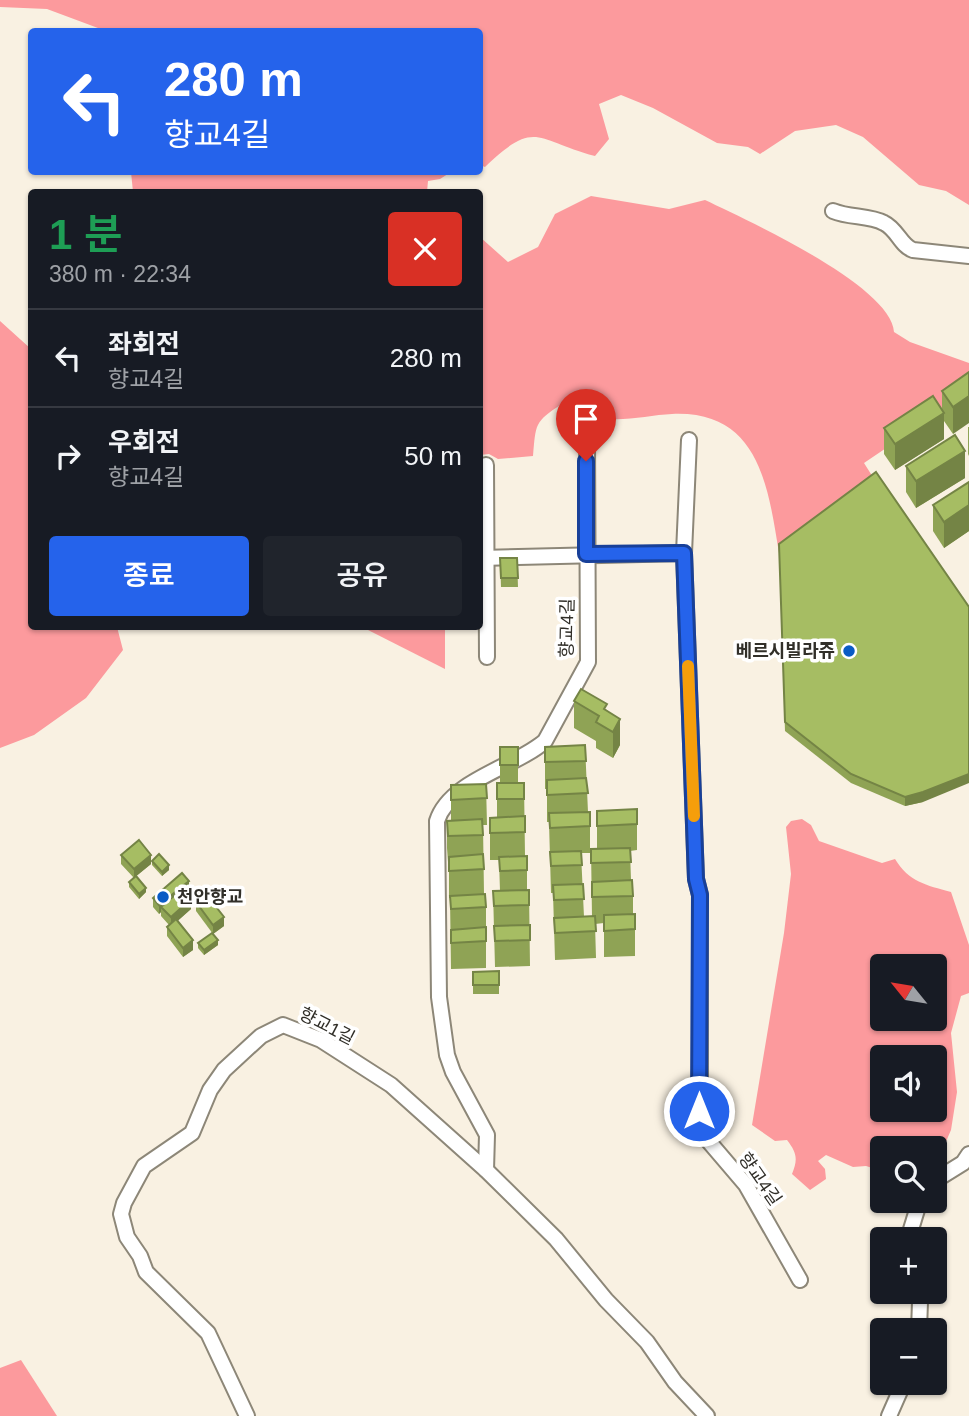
<!DOCTYPE html>
<html lang="ko">
<meta charset="utf-8">
<style>
body{margin:0;font-family:Arial,"Noto Sans KR",sans-serif;background:#20242c;color:#f1f3f6;height:100vh;display:flex;flex-direction:column;font-size:26px;white-space:nowrap}
*{box-sizing:border-box;margin:0}
p{font-size:23px;color:#9ea1a6}
.icon{flex:none;width:38px;height:38px;fill:none;stroke:currentColor;stroke-width:2;stroke-linecap:round;stroke-linejoin:round}
.map{position:relative;flex:1;overflow:hidden}
.sheet{position:absolute;left:28px;top:189px;width:455px;height:441px;display:flex;flex-direction:column;background:#171b24;border-radius:7px;box-shadow:0 2px 5px #0004}
.sheet>*{flex:none}
.banner{position:absolute;left:28px;top:28px;width:455px;height:147px;border-radius:7px;box-shadow:0 2px 5px #0004;background:#2563eb;color:#fff;overflow:hidden}
.needle{width:46px;rotate:300deg}
.controls{position:absolute;left:870px;top:954px;display:grid;gap:14px}
.controls a{display:grid;place-items:center;width:77px;height:77px;border-radius:7px;background:#171b24;box-shadow:0 2px 5px #0004;font-size:35px}
.pin{position:absolute;display:grid;place-items:center;width:60px;height:60px;color:#fff;margin:-72px -30px;border-radius:50% 50% 50% 0;rotate:-45deg;box-shadow:0 0 7px #0007}
.pin .icon{rotate:45deg}
.me{position:absolute;width:77px;margin:-38px;rotate:0deg;stroke-linejoin:round;filter:drop-shadow(0 0 5px #0008)}
.turn{display:flex;align-items:center;gap:24px;height:147px;padding:0 21px;font-size:32px}
.turn .icon{width:91px;height:91px;stroke-width:2.5}
.turn b{display:block;font-size:49px;line-height:60px}
.round{display:grid;place-items:center;flex:none;width:74px;height:74px;border-radius:7px;background:#20242c}
.summary{display:flex;align-items:center;justify-content:space-between;height:119px;padding:0 21px}
h1{font-size:42px;font-weight:600;line-height:52px;color:#1e9e55}
.cta{display:flex;gap:14px;margin-top:auto;padding:14px 21px}
.cta a{flex:1;height:80px;border-radius:7px;background:#2563eb;color:#fff;font-size:28px;font-weight:600;line-height:80px;text-align:center}
.cta a+a{background:#20242c;color:#f1f3f6}
ul{padding:0;list-style:none}
li{display:flex;align-items:center;gap:21px;height:98px;padding:0 21px;border-top:2px solid #363941}
li div{flex:1}
li b{display:block;font-size:26px}
li em{font-style:normal}
.map>svg:first-child{display:block}
.forest{fill:#fc9a9d;fill-rule:evenodd}
.lines{fill:none;stroke-linecap:round;stroke-linejoin:round}
.street-casing{stroke:#8d8778;stroke-width:18}
.street{stroke:#fff;stroke-width:14}
.wall{fill:#8fa355}
.shaded-wall{fill:#748445}
.building{fill:#a6bd63;stroke:#748445;stroke-width:2}
.route-casing{stroke:#184099;stroke-width:18}
.route{stroke:#2563eb;stroke-width:12}
.slow{stroke:#f59e0b;stroke-width:12}
.poi-dot{fill:#095bc5;stroke:#fff;stroke-width:2.5}
.labels{text-anchor:middle;dominant-baseline:central;stroke-width:7;stroke-linejoin:round;paint-order:stroke}
.street-label{font-size:18px;fill:#312f29;stroke:#fff}
.poi-label{font-size:18px;font-weight:bold;fill:#312f29;stroke:#fff;text-anchor:end}
</style>
<div class="map">
<svg width="969" height="1416" viewBox="0 0 969 1416">
<rect width="100%" height="100%" fill="#f9f1e2"/>
<g class="forest">
<path d="M0,0H969V205L946,191L919,185L863,137L836,125L795,131L760,154L748,147L717,143L653,108L621,95L599,104L609,139L595,156C535,140 536,118 485,167L480,165V32L106,31L47,9L0,7Z"/>
<polygon points="131,172 451,172 440,179 428,181 427,192 133,192"/>
<path d="M591,196L669,209L705,200C745,219 892,286 894,332L910,342L969,363V392L864,463L876,482L779,553C768,486 759,410 672,414C649,415 619,423 597,417C585,414 574,407 562,404C534,422 536,424 533,456L498,459L489,454L480,455V237L508,262L538,247L555,214Z"/>
<polygon points="0,321 31,349 32,626 117,627 123,650 86,698 34,735 0,748"/>
<polygon points="366,627 445,627 445,669 368,630"/>
<path d="M802,819L811,825L819,841L882,863L895,859C909,882 926,885 951,892L969,945V993L961,996L951,1033L957,1092L951,1130L935,1167L934,1148H882V1171L866,1166L853,1167L826,1155L818,1161L825,1169L826,1179L810,1190L792,1174C798,1159 797,1153 787,1140L775,1141L752,1125L784,933L791,874L786,827L791,821ZM934,966V1018H882V966ZM934,1057V1110H882V1057Z"/>
<polygon points="21,1360 57,1416 0,1416 0,1368"/>
</g>
<g class="lines">
<defs>
<g id="street">
<path d="M833,211C850,218 869,215 884,223C897,229 901,246 913,250L969,256"/>
<polyline points="689,440 684,553 696,879 700,895 700,1123 705,1137 746,1185 800,1280"/>
<polyline points="486,465 487,657"/>
<polyline points="480,558 684,553"/>
<path d="M486,1170L487,1135L453,1072L447,1055L439,997L437,821C450,780 516,767 545,741L588,662L587,438"/>
<polyline points="934,1181 963,1163 969,1154"/>
<polyline points="908,1239 920,1200"/>
<polyline points="917,1292 920,1302 919,1330"/>
<polyline points="247,1416 208,1333 146,1272 140,1256 127,1237 121,1214 124,1203 144,1166 192,1133 210,1090 224,1070 261,1036 283,1025 321,1040 391,1085 486,1170 556,1239 606,1300 647,1342 675,1382 707,1416"/>
<polyline points="889,1416 904,1382"/>
</g>
</defs>
<use href="#street" class="street-casing"/>
<use href="#street" class="street"/>
</g>
<g class="wall">
<polygon points="969,372 953,434 944,421 944,439 895,470 884,454 884,428 942,410 942,391"/>
<polygon points="968,427 969,427 969,456 968,454"/>
<polygon points="906,466 965,478 916,508 906,492"/>
<polygon points="969,482 969,531 944,548 933,531 933,505"/>
<polygon points="779,544 923,802 905,806 851,783 785,731"/>
<polygon points="500,558 517,558 518,587 501,587"/>
<polygon points="574,701 607,710 620,745 613,758 596,748 596,741 574,728"/>
<polygon points="585,745 588,812 590,812 590,853 581,853 584,917 592,917 591,849 597,849 597,811 637,809 637,850 630,851 631,880 633,896 633,914 635,914 635,956 604,957 604,923 595,924 596,958 555,960 553,893 551,893 549,822 547,822 547,789 545,789 545,747"/>
<polygon points="500,747 518,747 518,783 524,783 525,856 527,856 527,890 529,890 530,966 495,967 493,891 500,891 499,860 490,860 490,818 497,817 497,783 500,783"/>
<polygon points="486,784 487,825 483,825 484,894 486,907 486,968 451,969 450,898 449,898 449,862 448,862 447,848 447,821 451,821 451,785"/>
<polygon points="121,855 151,864 136,876 146,892 139,899 129,887 129,882 134,878 121,864"/>
<polygon points="152,861 169,870 162,876 152,865"/>
<polygon points="189,890 185,893 191,909 177,921 193,950 183,957 167,936 167,927 169,925 161,916 161,912 159,914 153,907 153,898"/>
<polygon points="196,902 224,926 213,934 196,911"/>
<polygon points="198,943 218,945 204,955 198,948"/>
<polygon points="499,971 499,994 473,994 473,972"/>
</g>
<g class="shaded-wall">
<polygon points="969,396 969,423 953,434 953,407"/>
<polygon points="944,413 944,439 895,470 895,444"/>
<polygon points="965,451 965,478 916,508 916,481"/>
<polygon points="969,505 969,531 944,548 944,522"/>
<polygon points="620,719 620,745 613,758 613,732"/>
<polygon points="969,774 969,783 923,802 905,806 905,797"/>
<polygon points="151,855 151,864 134,878 134,869"/>
<polygon points="169,865 169,870 162,876 162,872"/>
<polygon points="189,881 189,890 164,910 161,907 161,912 159,914 159,905"/>
<polygon points="146,888 146,892 139,899 139,894"/>
<polygon points="191,899 191,909 171,927 171,917"/>
<polygon points="224,917 224,926 213,934 213,925"/>
<polygon points="193,940 193,950 183,957 183,948"/>
<polygon points="218,940 218,945 204,955 204,950"/>
</g>
<g class="building">
<polygon points="969,372 969,396 953,407 942,391"/>
<polygon points="933,396 944,413 895,444 884,428"/>
<polygon points="955,435 965,451 916,481 906,466"/>
<polygon points="876,472 969,607 969,774 923,792 905,797 851,774 785,722 779,544"/>
<polygon points="969,482 969,505 944,522 933,505"/>
<polygon points="500,558 517,558 518,578 501,578"/>
<polygon points="581,689 607,704 604,709 620,719 613,732 596,722 599,716 574,701"/>
<polygon points="585,745 586,761 545,762 545,747"/>
<rect x="500" y="747" width="18" height="18"/>
<polygon points="586,778 588,793 547,795 547,780"/>
<rect x="497" y="783" width="27" height="16"/>
<polygon points="486,784 487,798 451,800 451,785"/>
<polygon points="637,809 637,824 597,826 597,811"/>
<polygon points="590,812 590,826 550,828 549,813"/>
<polygon points="525,816 525,832 490,833 490,818"/>
<polygon points="482,819 483,835 448,836 447,821"/>
<polygon points="139,840 151,855 134,869 121,855"/>
<polygon points="630,848 631,862 591,863 591,849"/>
<polygon points="581,851 582,865 551,866 550,852"/>
<polygon points="159,854 169,865 162,872 152,861"/>
<polygon points="483,854 484,869 449,871 449,857"/>
<polygon points="527,856 527,870 500,871 499,857"/>
<polygon points="182,873 189,881 159,905 153,898"/>
<polygon points="136,876 146,888 139,894 129,882"/>
<polygon points="632,880 633,896 592,897 592,882"/>
<polygon points="583,884 584,899 554,900 553,885"/>
<polygon points="182,889 191,899 171,917 161,907"/>
<polygon points="529,890 529,905 494,906 493,891"/>
<polygon points="206,894 224,917 213,925 196,902"/>
<polygon points="485,894 486,907 451,909 450,896"/>
<polygon points="635,914 635,929 604,931 604,915"/>
<polygon points="595,916 596,931 555,933 554,918"/>
<polygon points="176,919 193,940 183,948 167,927"/>
<polygon points="530,925 530,940 495,941 494,926"/>
<polygon points="486,927 486,941 451,943 451,930"/>
<polygon points="212,933 218,940 204,950 198,943"/>
<polygon points="499,971 499,985 473,985 473,972"/>
</g>
<g class="lines">
<defs>
<polyline id="route" points="586,461 586,554 684,553 696,879 700,895 699,1111"/>
</defs>
<use href="#route" class="route-casing"/>
<use href="#route" class="route"/>
<polyline class="slow" points="688,666 694,816"/>
</g>
<g class="poi-dot">
<circle cx="849" cy="651" r="7"/>
<circle cx="163" cy="897" r="7"/>
</g>
<g class="labels">
<g class="street-label">
<text transform="translate(567 628) rotate(-89)">향교4길</text>
<text transform="translate(327 1026) rotate(27)">향교1길</text>
<text transform="translate(760 1179) rotate(55)">향교4길</text>
</g>
<g class="poi-label">
<text x="835" y="651">베르시빌라쥬</text>
<text x="177" y="897" text-anchor="start">천안향교</text>
</g>
</g>
</svg>
<div class="controls">
<a><svg class="needle" viewBox="-14 -14 28 28"><path d="M0-13l5 13h-10z" fill="#e53935"/><path d="M0 13l5-13h-10z" fill="#9ea1a6"/></svg></a>
<a><svg class="icon" aria-label="sound" viewBox="0 0 24 24"><path d="M4 9h4l5-4v14l-5-4H4zM17 9q2 3 0 6"/></svg></a>
<a><svg class="icon" aria-label="search" viewBox="0 0 24 24"><circle cx="10" cy="10" r="6"/><path d="M15 15l6 6"/></svg></a>
<a>+</a>
<a>−</a>
</div>
<div class="pin" style="left:586px;top:461px;background:#d93025"><svg class="icon" aria-label="arrive" viewBox="0 0 24 24"><path d="M6 21V4h12l-3 4 3 4H6"/></svg></div>
<svg class="me" style="left:699px;top:1111px" viewBox="-20 -20 40 40"><circle r="17" fill="#2563eb" stroke="#fff" stroke-width="3"/><path d="M0-11L8 9 0 5-8 9z" fill="#fff"/></svg>
<div class="banner">
<div class="turn"><svg class="icon" aria-label="left" viewBox="0 0 24 24"><path d="M17 20v-9H6M10 6l-5 5 5 5"/></svg><div><b>280 m</b>향교4길</div></div>
</div>
<section class="sheet">
<div class="summary"><div><h1>1 분</h1><p>380 m · 22:34</p></div><a class="round" style="background:#d93025;color:#fff"><svg class="icon" aria-label="close" viewBox="0 0 24 24"><path d="M6 6l12 12M18 6L6 18"/></svg></a></div>
<ul>
<li><svg class="icon" aria-label="left" viewBox="0 0 24 24"><path d="M17 20v-9H6M10 6l-5 5 5 5"/></svg><div><b>좌회전</b><p>향교4길</p></div><em>280 m</em></li>
<li><svg class="icon" aria-label="right" viewBox="0 0 24 24"><path d="M7 20v-9h11M14 6l5 5-5 5"/></svg><div><b>우회전</b><p>향교4길</p></div><em>50 m</em></li>
</ul>
<div class="cta"><a>종료</a><a>공유</a></div>
</section>
</div>
